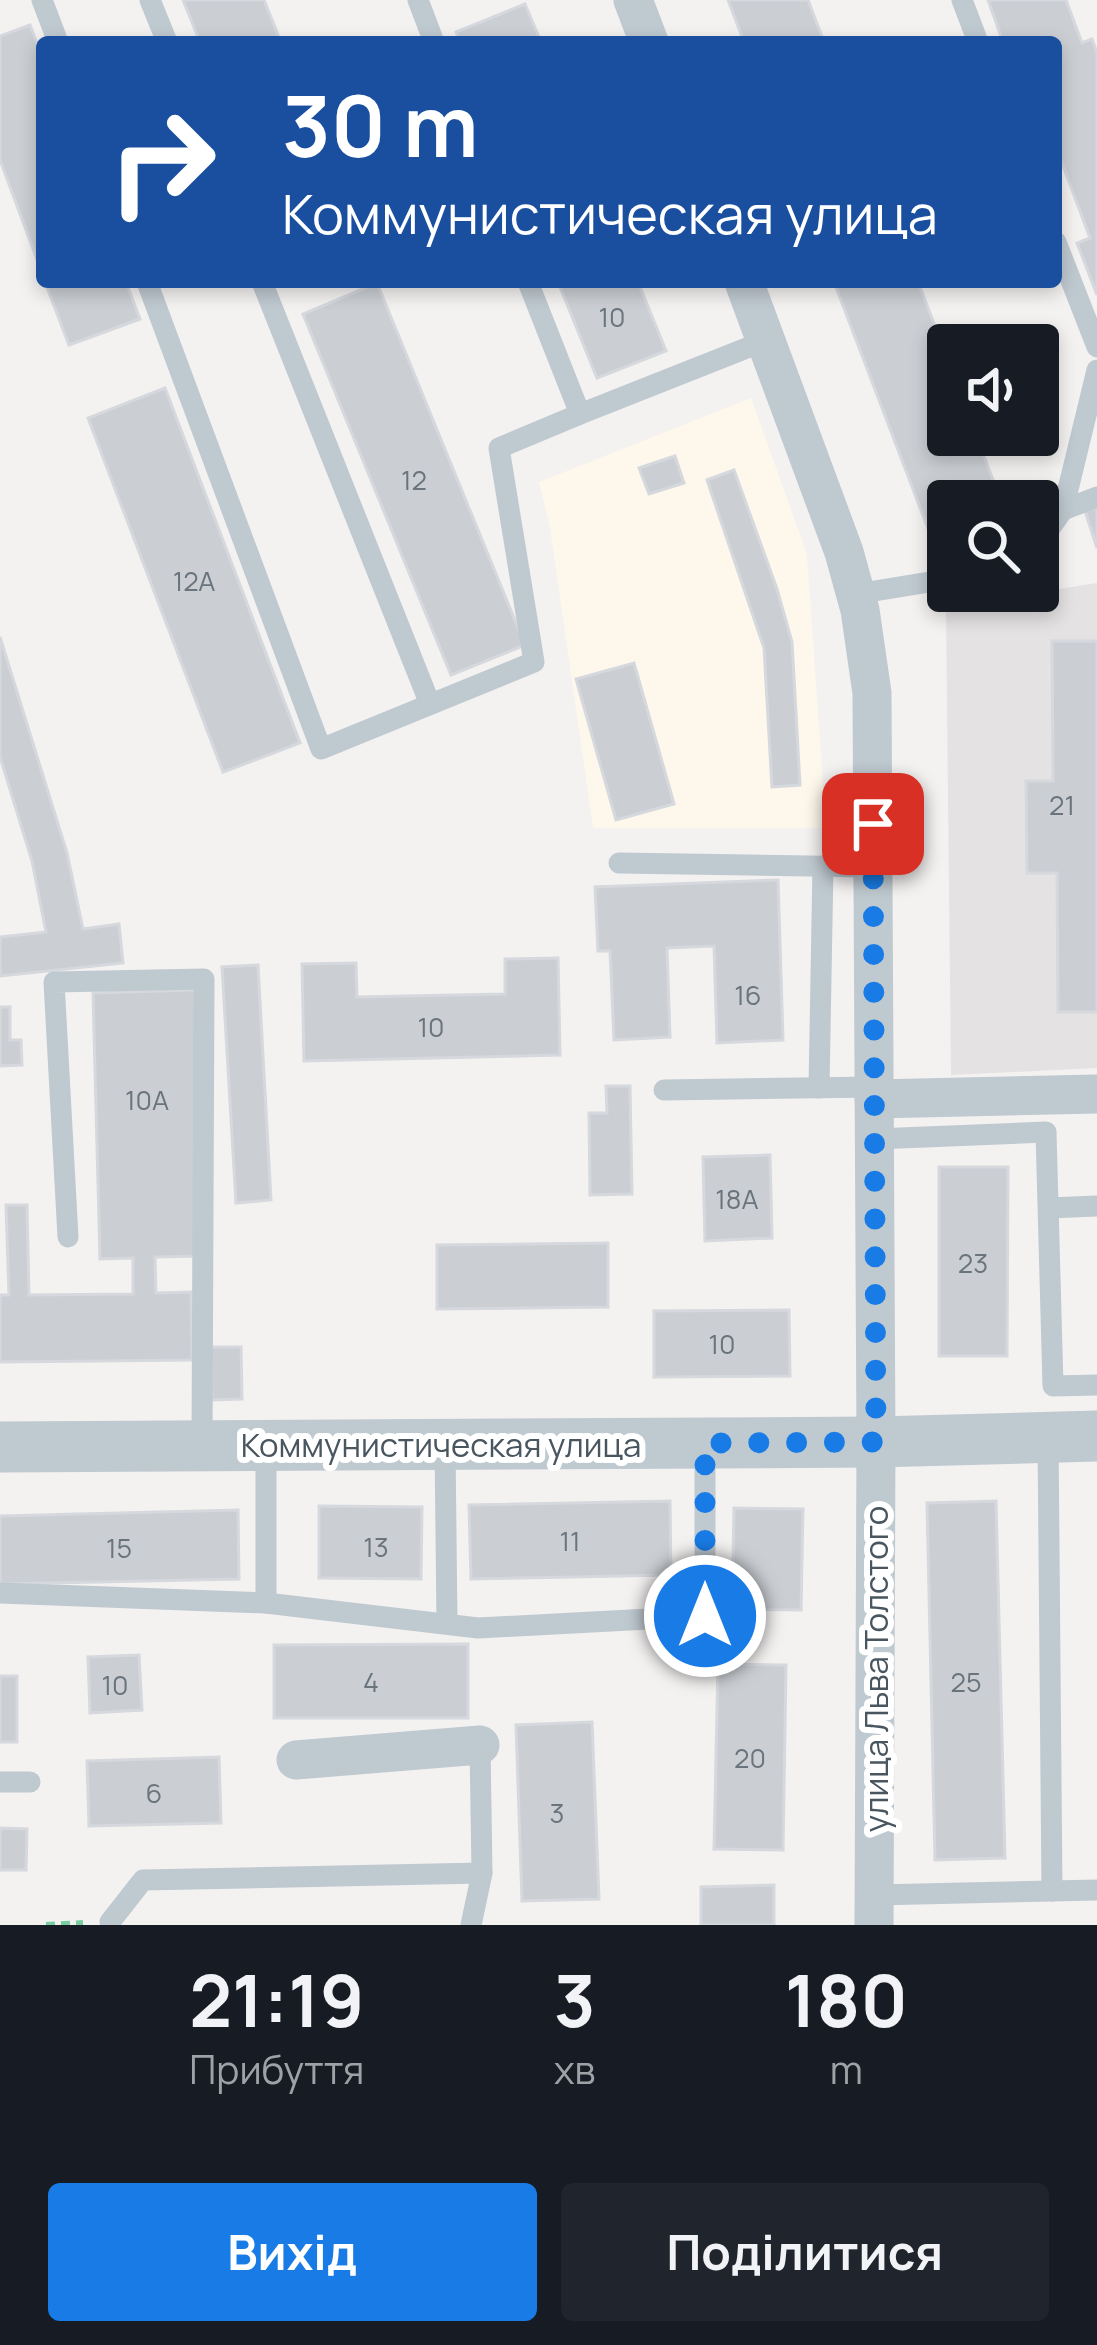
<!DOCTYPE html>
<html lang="uk">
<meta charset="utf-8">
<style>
body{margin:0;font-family:Manrope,sans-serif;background:#20242c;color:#f1f3f6;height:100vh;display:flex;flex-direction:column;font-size:45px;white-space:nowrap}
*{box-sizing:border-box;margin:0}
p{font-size:39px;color:#9ea1a6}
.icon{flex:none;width:66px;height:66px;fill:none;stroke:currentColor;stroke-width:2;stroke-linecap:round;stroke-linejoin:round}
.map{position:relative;height:1925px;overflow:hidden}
.drawer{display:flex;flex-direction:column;background:#171b24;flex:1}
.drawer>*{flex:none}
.hud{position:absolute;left:36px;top:36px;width:1026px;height:252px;border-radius:12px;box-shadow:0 6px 18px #0003;background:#1a4fa0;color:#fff;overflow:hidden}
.tools{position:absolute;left:927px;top:324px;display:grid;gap:24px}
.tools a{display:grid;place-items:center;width:132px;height:132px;border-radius:12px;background:#171b24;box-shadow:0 6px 18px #0003;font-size:60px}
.pin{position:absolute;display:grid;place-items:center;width:102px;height:102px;color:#fff;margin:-51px;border-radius:24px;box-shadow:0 6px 18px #0006}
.me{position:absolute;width:132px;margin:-66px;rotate:0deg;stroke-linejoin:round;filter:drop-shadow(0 0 9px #0008)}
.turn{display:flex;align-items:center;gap:42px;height:252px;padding:0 48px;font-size:54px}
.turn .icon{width:156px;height:156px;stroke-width:2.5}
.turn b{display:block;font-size:84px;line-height:102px}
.eta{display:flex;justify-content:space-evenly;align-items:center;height:204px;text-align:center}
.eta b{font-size:72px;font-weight:700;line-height:84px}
.cta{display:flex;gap:24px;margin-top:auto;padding:24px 48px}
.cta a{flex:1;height:138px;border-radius:12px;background:#197ce6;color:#fff;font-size:48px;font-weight:700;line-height:138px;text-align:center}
.cta a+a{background:#20242c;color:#f1f3f6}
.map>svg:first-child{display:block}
.commercial{fill:#fdf7ec}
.education{fill:#e5e2e3}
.building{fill:#cbcfd4;stroke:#d5d8dd;stroke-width:3}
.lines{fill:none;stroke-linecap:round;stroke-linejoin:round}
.path{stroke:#78cea0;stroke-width:6;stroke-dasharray:9 6;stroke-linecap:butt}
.service{stroke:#bfc9d0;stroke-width:21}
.minor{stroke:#bfc9d0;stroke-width:39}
.tertiary{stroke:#bfc9d0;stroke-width:51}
.route{stroke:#197ce6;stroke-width:21;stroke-dasharray:0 37.8}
.labels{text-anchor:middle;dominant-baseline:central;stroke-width:12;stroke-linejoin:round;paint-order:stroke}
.number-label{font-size:27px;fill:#6a747c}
.street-label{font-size:33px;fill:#49565f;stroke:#fff}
</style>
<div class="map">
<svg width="1097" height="1925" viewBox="0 0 1097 1925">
<rect width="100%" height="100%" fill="#f4f1f1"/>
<polygon class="commercial" points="751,398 807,554 826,828 593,828 550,528 539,482"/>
<polygon class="education" points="1097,583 1097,1068 951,1075 946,607"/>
<g class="building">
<polygon points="183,0 264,0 281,42 200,42"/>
<polygon points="728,0 808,0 824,42 744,42"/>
<polygon points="988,0 1066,0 1082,43 1092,39 1097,53 1097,295 1077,243 1090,238 1056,147 1056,42 1003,42"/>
<polygon points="525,4 541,42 460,42 456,32"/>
<polygon points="30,25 42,56 42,273 0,160 0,36"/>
<polygon points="45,282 126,282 140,319 69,345"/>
<polygon points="558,282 638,282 666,351 597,378"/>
<polygon points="834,282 918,282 948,360 948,435 976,435 1001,501 948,501 948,571 945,573"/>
<polygon points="377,283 525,645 451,675 303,314"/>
<polygon points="165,388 300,743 223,772 88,418"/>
<polygon points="675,456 684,483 649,494 639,468"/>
<polygon points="734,470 777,589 792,642 800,785 772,787 764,648 707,480"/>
<polygon points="1097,507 1097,548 1085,511"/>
<polygon points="0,637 67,853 83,929 119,924 123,963 0,976 0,937 46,932 32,861 0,757"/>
<polygon points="1052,641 1097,641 1097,1012 1058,1012 1057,873 1027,873 1026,781 1053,781"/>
<polygon points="634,663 674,804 616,820 576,679"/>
<polygon points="778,880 783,1040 717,1043 714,946 667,948 670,1037 614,1040 610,951 598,951 595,887"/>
<polygon points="558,958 560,1055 304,1061 302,964 356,963 357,997 505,994 505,959"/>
<polygon points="258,965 271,1200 236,1203 222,967"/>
<polygon points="196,990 203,1256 155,1257 156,1293 191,1292 192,1360 0,1362 0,1295 9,1295 6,1205 27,1205 29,1295 133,1294 133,1258 100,1259 93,993"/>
<polygon points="0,1007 10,1007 10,1040 21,1040 22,1065 0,1066"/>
<polygon points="606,1086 630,1086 632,1194 590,1195 589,1113 607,1113"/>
<polygon points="770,1155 772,1238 705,1241 703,1157"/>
<polygon points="939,1167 1008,1167 1007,1356 939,1356"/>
<polygon points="608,1243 608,1307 437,1309 437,1245"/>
<polygon points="789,1310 790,1376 654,1377 654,1311"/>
<polygon points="211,1347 241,1347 242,1399 212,1400"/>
<polygon points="670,1501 671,1575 471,1579 469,1505"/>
<polygon points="996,1501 1005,1858 935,1860 927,1503"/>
<polygon points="319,1506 422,1507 421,1579 319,1578"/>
<polygon points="734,1508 803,1509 801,1610 732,1609"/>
<polygon points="238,1510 239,1579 0,1584 0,1516"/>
<polygon points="468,1644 468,1718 274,1718 274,1645"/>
<polygon points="139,1655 142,1710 90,1713 88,1657"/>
<polygon points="718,1664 786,1665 783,1850 714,1849"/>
<rect x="0" y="1676" width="17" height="66"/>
<polygon points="592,1722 599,1899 522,1901 516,1725"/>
<polygon points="219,1757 221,1823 89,1826 87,1761"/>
<polygon points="0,1828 27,1829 26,1870 0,1870"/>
<polygon points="774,1885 774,1925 701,1925 701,1887"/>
</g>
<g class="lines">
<polyline class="path" points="46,1925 83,1923"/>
<g class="service">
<polyline points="42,0 58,42"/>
<polyline points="150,0 167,42"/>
<polyline points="418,0 434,42"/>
<polyline points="962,0 978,42"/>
<polyline points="1056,242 1097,347"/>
<polyline points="147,282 321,749 534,662 499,448 580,414"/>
<polyline points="262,282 430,704"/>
<polyline points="528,282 580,414 767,340"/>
<polyline points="1063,510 1097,497"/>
<polyline points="1038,545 1063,510 1097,370"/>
<polyline points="856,594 948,579"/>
<polyline points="619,863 873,867"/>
<polyline points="819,1088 823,866"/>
<polyline points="664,1090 875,1087"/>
<polyline points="875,1139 1046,1132 1053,1386 1097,1385"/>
<polyline points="1049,1208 1097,1206"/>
<polyline points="68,1237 54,982 204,979 202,1445"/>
<polyline points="1048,1438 1052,1891"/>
<polyline points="445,1444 447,1624"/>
<polyline points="0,1593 266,1603 478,1628 705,1616 705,1443"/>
<polyline points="266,1603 266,1447"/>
<polyline points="0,1782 30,1782"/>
<polyline points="875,1895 1097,1890"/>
<polyline points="110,1922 143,1880 482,1873"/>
<polyline points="471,1925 482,1873 480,1745"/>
</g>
<g class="minor">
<polyline points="633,0 649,42"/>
<polyline points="744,282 844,552 860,610 872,693 876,1442 874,1925"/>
<polyline points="874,1099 1097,1094"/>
<polyline points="296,1760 480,1745"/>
</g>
<polyline class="tertiary" points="0,1447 876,1442 1097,1436"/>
</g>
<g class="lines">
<polyline class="route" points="705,1616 705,1443 876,1442 873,824"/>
</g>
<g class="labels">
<g class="number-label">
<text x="612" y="316">10</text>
<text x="414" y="479">12</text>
<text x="194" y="580">12А</text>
<text x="1062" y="804">21</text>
<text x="748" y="994">16</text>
<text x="431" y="1026">10</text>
<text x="147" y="1099">10А</text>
<text x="737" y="1198">18А</text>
<text x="973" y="1262">23</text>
<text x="722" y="1343">10</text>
<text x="570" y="1540">11</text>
<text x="376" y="1546">13</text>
<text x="119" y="1547">15</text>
<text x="371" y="1681">4</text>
<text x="966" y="1681">25</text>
<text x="115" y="1684">10</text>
<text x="750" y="1757">20</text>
<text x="154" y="1792">6</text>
<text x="557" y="1812">3</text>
</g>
<g class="street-label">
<text x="441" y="1444">Коммунистическая улица</text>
<text transform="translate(875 1669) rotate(-90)">улица Льва Толстого</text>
</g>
</g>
</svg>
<div class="tools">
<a><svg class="icon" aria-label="sound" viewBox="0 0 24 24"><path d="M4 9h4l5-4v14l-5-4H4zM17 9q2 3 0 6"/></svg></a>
<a><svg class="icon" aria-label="search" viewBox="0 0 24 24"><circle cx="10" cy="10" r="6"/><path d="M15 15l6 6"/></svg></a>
</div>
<div class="pin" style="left:873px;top:824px;background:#d93025"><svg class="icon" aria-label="arrive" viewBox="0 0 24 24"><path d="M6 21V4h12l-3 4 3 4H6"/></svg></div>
<svg class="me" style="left:705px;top:1616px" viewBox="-20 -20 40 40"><circle r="17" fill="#197ce6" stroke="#fff" stroke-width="3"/><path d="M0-11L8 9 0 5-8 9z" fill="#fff"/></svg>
<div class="hud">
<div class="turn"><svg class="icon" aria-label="right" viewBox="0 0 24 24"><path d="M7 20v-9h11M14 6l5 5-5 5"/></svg><div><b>30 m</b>Коммунистическая улица</div></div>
</div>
</div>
<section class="drawer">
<div class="eta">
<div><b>21:19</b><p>Прибуття</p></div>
<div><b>3</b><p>хв</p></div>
<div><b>180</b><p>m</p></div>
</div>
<div class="cta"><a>Вихід</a><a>Поділитися</a></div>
</section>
